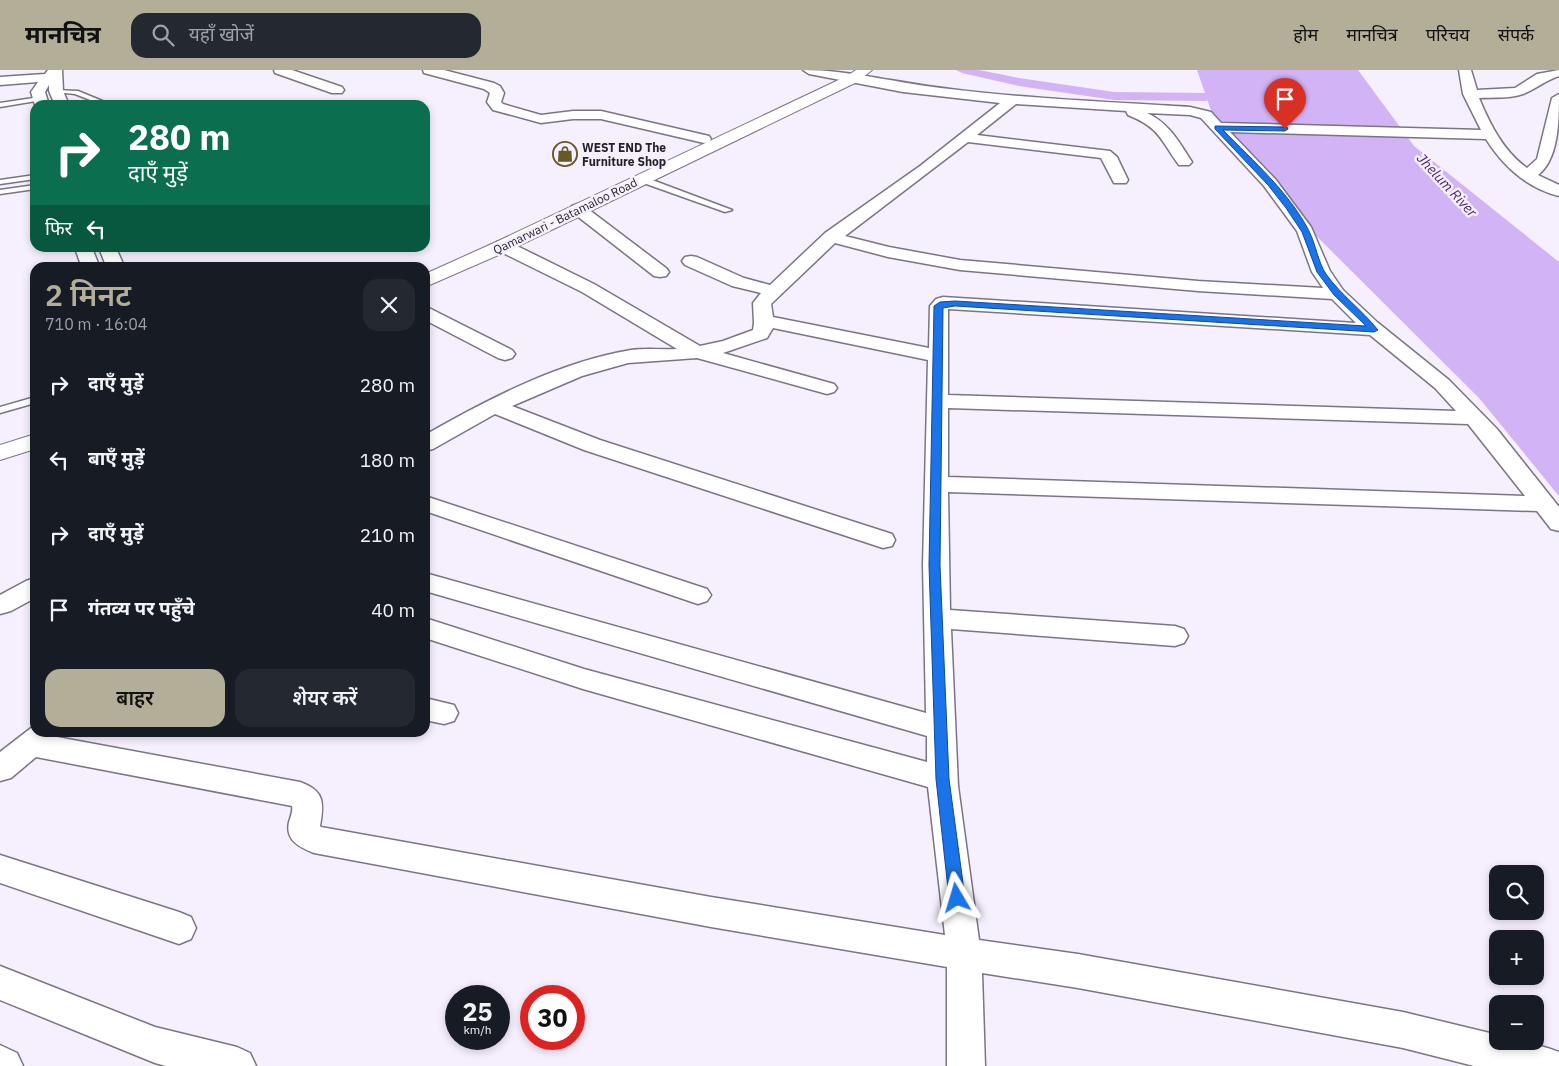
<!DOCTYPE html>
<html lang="hi">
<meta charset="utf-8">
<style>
body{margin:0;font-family:"IBM Plex Sans","Noto Sans Devanagari",sans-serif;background:#242831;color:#f1f3f6;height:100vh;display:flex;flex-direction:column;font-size:19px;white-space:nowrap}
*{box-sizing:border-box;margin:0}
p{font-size:16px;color:#9ea1a6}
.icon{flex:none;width:28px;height:28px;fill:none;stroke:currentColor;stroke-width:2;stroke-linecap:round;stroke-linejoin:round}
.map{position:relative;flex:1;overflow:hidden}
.details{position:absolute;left:30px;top:192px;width:400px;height:475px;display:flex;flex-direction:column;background:#171b24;border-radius:15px;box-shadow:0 2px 8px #0003}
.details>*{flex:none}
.hud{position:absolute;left:30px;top:30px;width:400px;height:152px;border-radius:15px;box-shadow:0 2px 8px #0003;background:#0b6e4f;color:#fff;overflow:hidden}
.tools{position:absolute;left:1489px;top:795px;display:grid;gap:10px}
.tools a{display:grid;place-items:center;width:55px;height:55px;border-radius:10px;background:#171b24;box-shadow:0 2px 8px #0003;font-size:25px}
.speed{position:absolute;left:445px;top:915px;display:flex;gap:10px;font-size:25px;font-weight:700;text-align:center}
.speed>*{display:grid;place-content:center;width:65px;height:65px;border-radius:50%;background:#171b24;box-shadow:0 2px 8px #0003;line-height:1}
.speed small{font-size:12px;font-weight:400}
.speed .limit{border:8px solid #d22;background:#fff;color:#111}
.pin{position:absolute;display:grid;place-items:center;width:42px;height:42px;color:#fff;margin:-51px -21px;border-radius:50% 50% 50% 0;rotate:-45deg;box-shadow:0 0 5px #0007}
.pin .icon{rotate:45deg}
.me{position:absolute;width:55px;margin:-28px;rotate:353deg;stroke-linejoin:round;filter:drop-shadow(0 0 4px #0008)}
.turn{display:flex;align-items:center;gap:18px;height:105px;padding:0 15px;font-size:22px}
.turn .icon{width:65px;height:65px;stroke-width:2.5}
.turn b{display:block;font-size:35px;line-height:42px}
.then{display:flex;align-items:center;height:48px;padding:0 15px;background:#0003;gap:10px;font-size:19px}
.round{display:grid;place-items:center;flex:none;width:52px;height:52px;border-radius:15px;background:#242831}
.head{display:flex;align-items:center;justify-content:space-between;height:85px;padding:0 15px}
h1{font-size:30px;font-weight:600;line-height:38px;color:#b2ae98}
.cta{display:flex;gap:10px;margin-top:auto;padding:10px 15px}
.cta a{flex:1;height:58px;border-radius:15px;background:#b2ae98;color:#111;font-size:20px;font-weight:600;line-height:58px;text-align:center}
.cta a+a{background:#242831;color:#f1f3f6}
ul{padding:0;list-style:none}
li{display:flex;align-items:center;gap:15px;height:75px;padding:0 15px}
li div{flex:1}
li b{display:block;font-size:19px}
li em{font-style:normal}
header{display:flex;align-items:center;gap:30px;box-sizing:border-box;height:70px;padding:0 25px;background:#b2ae98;color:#111}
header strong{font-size:24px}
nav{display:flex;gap:28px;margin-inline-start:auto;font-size:18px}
.search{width:350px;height:45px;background:#242831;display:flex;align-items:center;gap:12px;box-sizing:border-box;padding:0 18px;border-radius:15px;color:#9ea1a6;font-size:19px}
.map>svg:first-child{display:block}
.water{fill:#d2b3f6}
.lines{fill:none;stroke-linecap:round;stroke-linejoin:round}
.canal{fill:#d2b3f6;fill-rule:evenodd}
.service-casing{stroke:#7b7483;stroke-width:3}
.minor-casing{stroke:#7b7483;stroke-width:3}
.primary-casing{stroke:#7b7483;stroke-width:2}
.service{fill:#fff;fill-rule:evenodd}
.minor{fill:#fff;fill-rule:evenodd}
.primary{fill:#fff;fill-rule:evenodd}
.route{fill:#1a73e8;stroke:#114b97}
.labels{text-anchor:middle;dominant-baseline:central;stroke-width:5;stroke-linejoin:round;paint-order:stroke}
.far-poi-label{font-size:12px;font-weight:bold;fill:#242127;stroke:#f6effe;text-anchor:start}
.far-street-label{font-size:12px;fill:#242127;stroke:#f6effe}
.far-water-label{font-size:14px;font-style:italic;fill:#471d6a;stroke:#f6effe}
</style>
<header>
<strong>मानचित्र</strong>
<div class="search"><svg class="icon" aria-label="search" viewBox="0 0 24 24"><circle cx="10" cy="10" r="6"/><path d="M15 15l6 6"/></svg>यहाँ खोजें</div>
<nav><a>होम</a><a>मानचित्र</a><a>परिचय</a><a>संपर्क</a></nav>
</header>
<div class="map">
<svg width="1559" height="996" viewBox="0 0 1559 996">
<rect width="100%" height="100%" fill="#f6effe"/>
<polygon class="water" points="1197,0 1358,0 1414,76 1559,192 1559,426 1479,328 1222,72"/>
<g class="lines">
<polygon class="canal" points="956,0 979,0 1019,8 1114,22 1206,23 1212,27 1206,31 1114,30 1019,16 962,3"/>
<defs>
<g id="service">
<polygon points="54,20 78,21 112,35 103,35 75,24 54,22"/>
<polygon points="40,27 43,29 42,30 0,37 0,33"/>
<polygon points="35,105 35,109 0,114 0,110"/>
<polygon points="638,107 644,107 732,140 725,142 638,111"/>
<polygon points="35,115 35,119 0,124 0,120"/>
<polygon points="35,327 35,333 0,343 0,337"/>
</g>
<g id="minor">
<polygon points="48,0 62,0 63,21 69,35 55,35 49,21 49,15 45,22 49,35 35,35 31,22 38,12 0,15 0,7 45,4"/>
<polygon points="274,0 292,0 342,17 344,20 342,23 332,23 275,3"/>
<polygon points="423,0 444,0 494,13 500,16 504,23 501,32 503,34 541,45 573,41 601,41 709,66 711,69 709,72 704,73 601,49 573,49 541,53 493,40 487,32 490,23 484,19 424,3"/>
<path d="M803,0C851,0 901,14 950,19C1030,29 1110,32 1190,37L1211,42L1221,53L1481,60L1463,24L1459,0H1471L1477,20L1515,18L1537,4L1559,0V6C1546,10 1536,19 1523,24C1510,29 1493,27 1479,28C1490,54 1503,81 1527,98L1537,89L1552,28L1559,24C1559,50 1559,89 1538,105L1559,115V126C1527,118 1503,96 1486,69L1230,62L1276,110L1311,157L1330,201L1343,220L1377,252L1449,310L1497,359L1559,437V461L1551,459L1537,441L948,422L950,540L1175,556L1184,559L1188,566L1184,573L1175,576L951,559L958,716L979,870L1078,884L1403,942L1498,965V971C1520,971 1538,974 1559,982V996H1474L1403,978L1078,918L982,903L985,996H947V897L711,857L314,783C299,777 285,770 289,752C291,746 293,741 292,736L36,687L11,708L0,711V682L35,655V662H59L57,667L300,712C325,721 324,733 320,756L321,757L711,827L945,865L928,717L583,619L425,568V548L584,599L927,692V666L425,521V503L926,643L923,495L928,290L773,258L767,268L723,283L834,314L837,318L834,322L827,324L697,288L628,293L582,306L512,336L600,370L892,464L895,470L892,476L883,478L584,380L495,344L433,379L425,381V365C488,329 559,292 631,280C646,278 661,280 677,279L582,222L497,180L494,176L497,172L503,171L509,172L594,214L700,276L723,271L753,260L754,253L753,233L761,223L732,216L685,195L682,191L685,187L691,186L697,187L744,208L770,215L825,163L920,96L1000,33L903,22L809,4ZM1016,34L1126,41L1128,45C1160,58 1160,69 1179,95H1189L1192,92C1179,72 1169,53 1147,43L1190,45L1201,48L1264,116L1297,161L1312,202L1323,218L1198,211L960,190L889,177L845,166L968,72L1101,88L1114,113H1126L1128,110L1117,87L1110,81L977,65ZM835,173L888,187L960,200L1198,221L1332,229L1356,253L943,227L936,229L930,236L929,278L773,247L771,234ZM948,239L1370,265L1435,318L1456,341L948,325ZM948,338L1468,354L1525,426L948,407Z"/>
<polygon points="578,134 584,136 666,198 669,202 666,206 660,207 654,206 572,142 570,139 572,136"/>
<polygon points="75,178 92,178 100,198 82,198"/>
<polygon points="99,178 116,178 125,198 107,198"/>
<polygon points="425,236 512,280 515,284 512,288 505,290 498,288 425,250"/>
<polygon points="425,426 707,519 711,525 707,531 698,534 689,531 425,441"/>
<polygon points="35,508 35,528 11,541 0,544 0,525 26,511"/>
<polygon points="425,628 454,635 458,643 454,651 444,654 425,650"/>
<polygon points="0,785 179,842 191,847 196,858 191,869 179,874 0,813"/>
<polygon points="0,896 155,957 237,977 250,983 256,996 166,996 155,993 0,930"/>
<polygon points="0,975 17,983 23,996 0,996"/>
</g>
<g id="primary">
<polygon points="856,0 872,0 857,12 510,180 425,217 425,204 496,172 847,6"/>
<polygon points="35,364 35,379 0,390 0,375"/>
</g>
</defs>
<use href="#service" class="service-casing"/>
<use href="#minor" class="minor-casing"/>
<use href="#primary" class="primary-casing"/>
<use href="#service" class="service"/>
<use href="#minor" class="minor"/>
<use href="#primary" class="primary"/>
</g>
<path class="route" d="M1215,56L1287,57L1288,59L1285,61L1223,60C1253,91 1289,122 1309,161C1316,175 1318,192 1326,204C1341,225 1362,240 1378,260L1374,262L955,236L943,238L940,495L949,709L965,828L962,833L957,835L952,833L949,828L936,709L929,495L934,236L940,232L955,231L1366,256L1334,225L1317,202L1302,162L1286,138L1268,115L1215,59Z"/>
<defs>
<symbol id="shop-ring" viewBox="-11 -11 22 22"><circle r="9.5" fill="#f6effe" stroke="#655926" stroke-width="1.5"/><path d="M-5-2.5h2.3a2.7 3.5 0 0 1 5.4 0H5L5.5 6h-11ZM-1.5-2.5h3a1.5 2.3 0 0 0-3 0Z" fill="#655926"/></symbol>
</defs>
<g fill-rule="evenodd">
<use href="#shop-ring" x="551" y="70" width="28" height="28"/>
</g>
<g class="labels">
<g class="far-poi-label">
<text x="582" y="77">WEST END The<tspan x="582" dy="14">Furniture Shop</tspan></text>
</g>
<g class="far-street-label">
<text transform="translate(565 146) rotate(-26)">Qamarwari - Batamaloo Road</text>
</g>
<g class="far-water-label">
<text transform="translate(1447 115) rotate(47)">Jhelum River</text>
</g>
</g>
</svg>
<div class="tools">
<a><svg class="icon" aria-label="search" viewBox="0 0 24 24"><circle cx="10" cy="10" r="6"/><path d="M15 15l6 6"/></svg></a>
<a>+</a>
<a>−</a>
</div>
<div class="speed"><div>25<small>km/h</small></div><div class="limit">30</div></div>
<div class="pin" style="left:1285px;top:59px;background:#d93025"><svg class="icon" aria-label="arrive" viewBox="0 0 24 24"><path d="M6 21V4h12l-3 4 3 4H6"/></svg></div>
<svg class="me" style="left:957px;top:828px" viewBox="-20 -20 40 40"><path d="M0-17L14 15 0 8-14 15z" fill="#1a73e8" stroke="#fff" stroke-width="4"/></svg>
<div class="hud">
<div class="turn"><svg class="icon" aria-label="right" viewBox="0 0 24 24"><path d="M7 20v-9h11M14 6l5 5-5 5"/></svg><div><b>280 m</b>दाएँ मुड़ें</div></div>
<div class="then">फिर<svg class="icon" aria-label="left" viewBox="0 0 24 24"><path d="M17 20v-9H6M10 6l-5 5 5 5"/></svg></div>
</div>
<section class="details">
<div class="head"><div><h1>2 मिनट</h1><p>710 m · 16:04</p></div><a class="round"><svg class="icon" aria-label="close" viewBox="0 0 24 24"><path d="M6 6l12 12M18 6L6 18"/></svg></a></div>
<ul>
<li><svg class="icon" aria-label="right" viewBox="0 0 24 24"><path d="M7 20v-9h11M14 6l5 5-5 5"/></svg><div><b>दाएँ मुड़ें</b></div><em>280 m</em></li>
<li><svg class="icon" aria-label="left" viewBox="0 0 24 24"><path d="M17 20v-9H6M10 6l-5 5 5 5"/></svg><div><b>बाएँ मुड़ें</b></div><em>180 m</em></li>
<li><svg class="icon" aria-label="right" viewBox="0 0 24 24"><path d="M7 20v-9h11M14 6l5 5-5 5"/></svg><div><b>दाएँ मुड़ें</b></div><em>210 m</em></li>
<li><svg class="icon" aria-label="arrive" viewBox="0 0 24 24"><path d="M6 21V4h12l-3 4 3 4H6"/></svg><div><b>गंतव्य पर पहुँचे</b></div><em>40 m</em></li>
</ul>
<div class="cta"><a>बाहर</a><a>शेयर करें</a></div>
</section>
</div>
